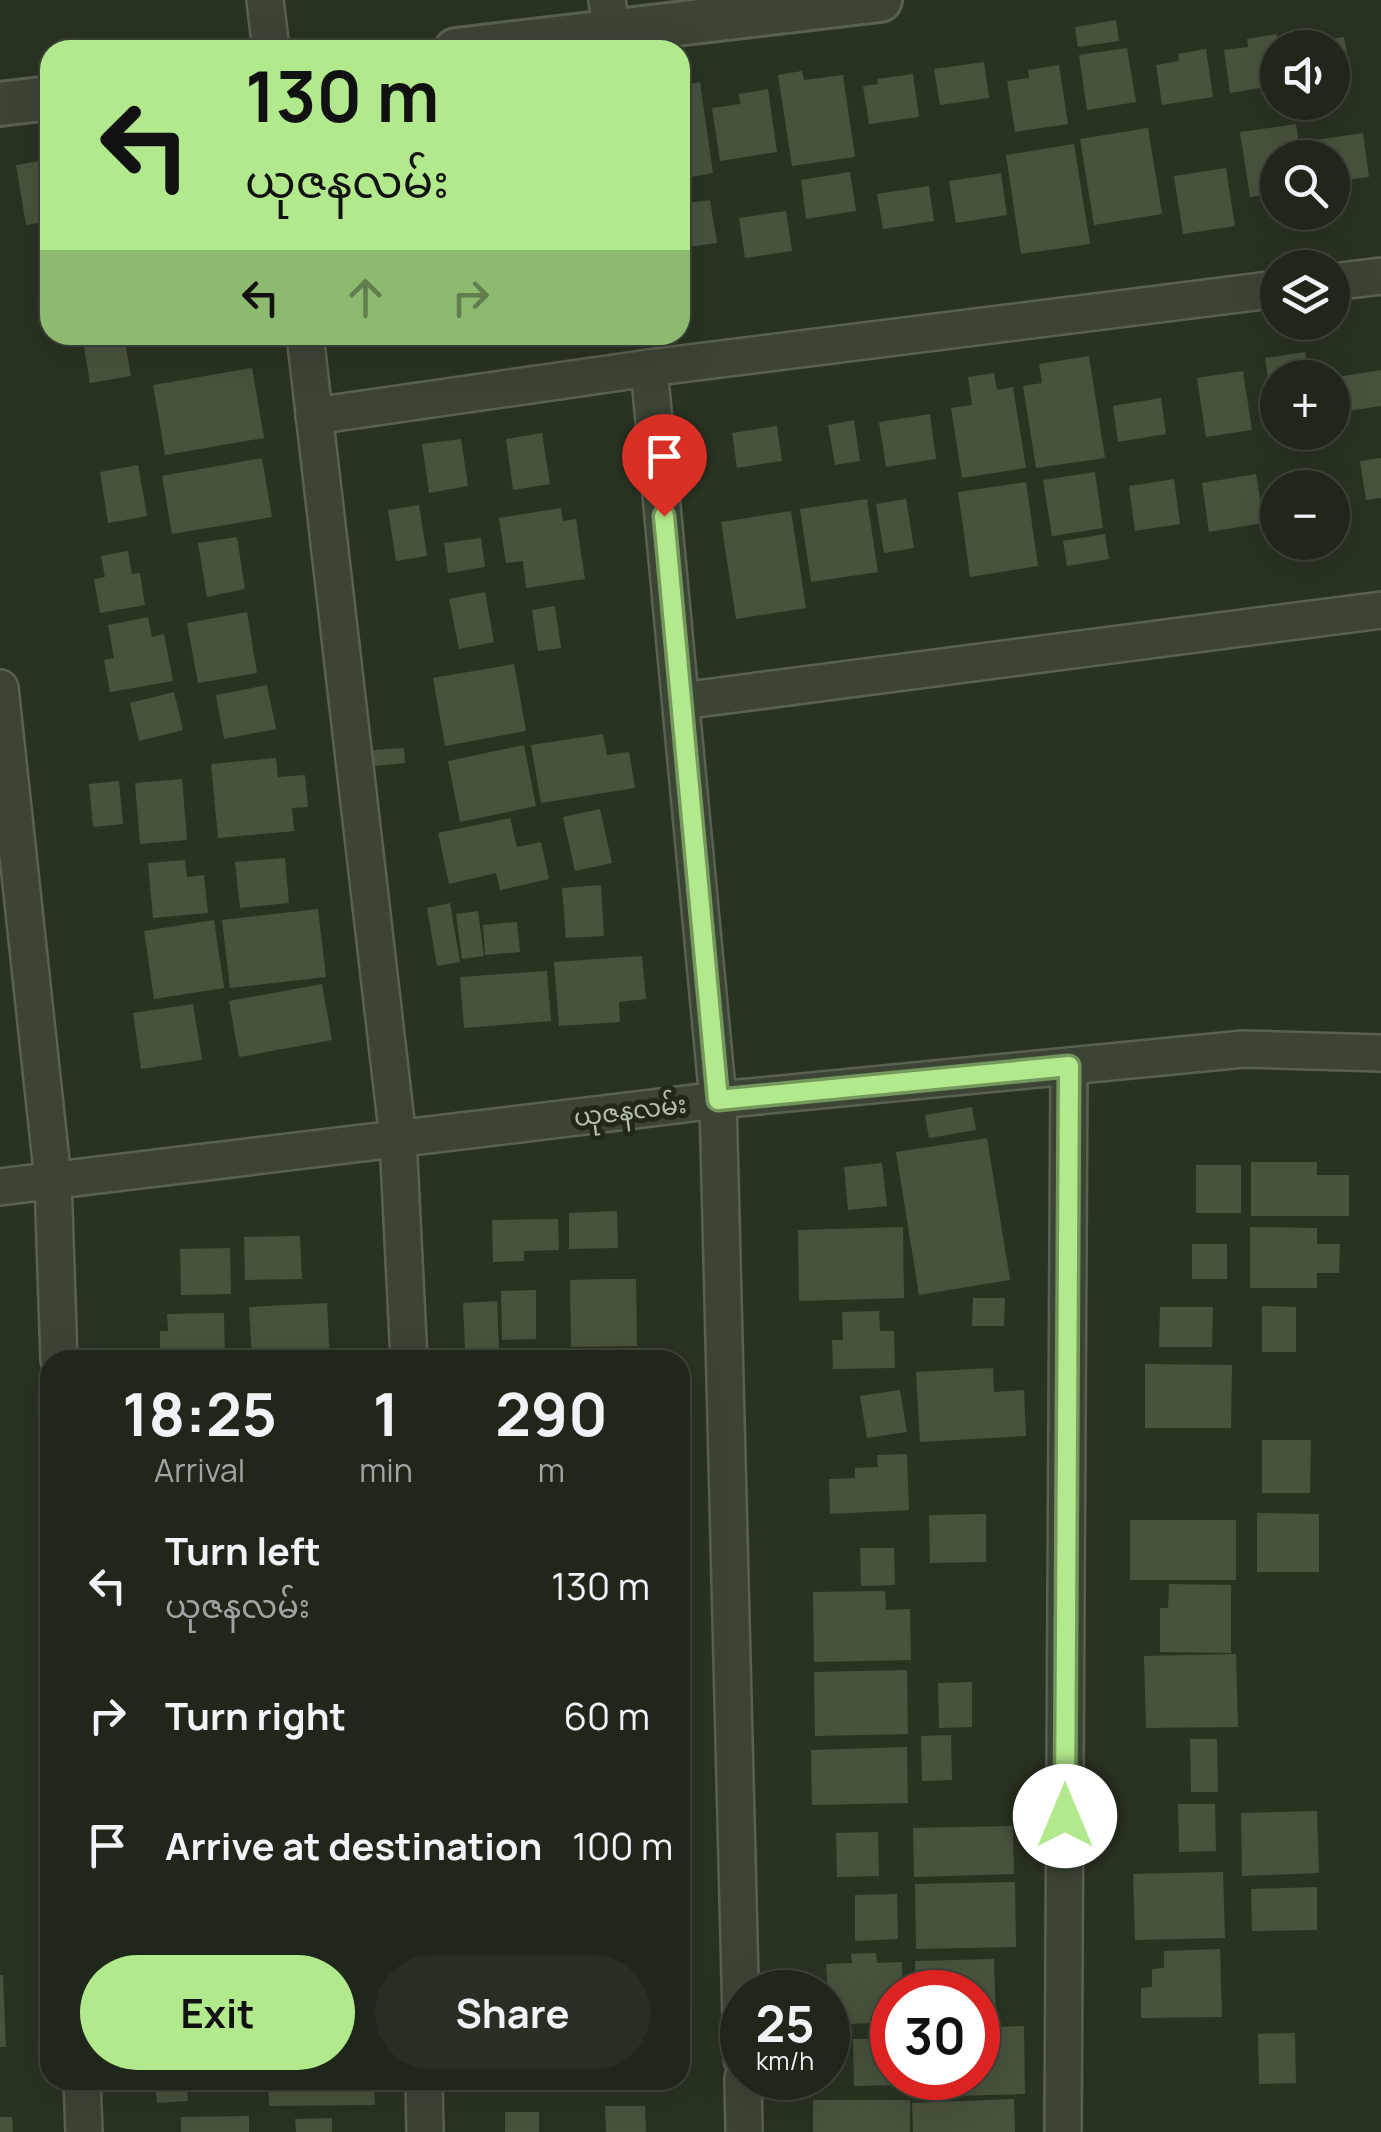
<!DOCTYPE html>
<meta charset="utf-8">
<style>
body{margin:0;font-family:Manrope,"Noto Sans Myanmar",sans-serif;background:#272e23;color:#f1f3f6;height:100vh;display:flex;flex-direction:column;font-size:38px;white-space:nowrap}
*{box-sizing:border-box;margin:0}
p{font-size:32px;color:#a1a5a2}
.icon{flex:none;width:55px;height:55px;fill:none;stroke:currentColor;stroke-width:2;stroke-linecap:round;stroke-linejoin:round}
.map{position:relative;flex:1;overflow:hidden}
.side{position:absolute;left:40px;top:1350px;width:650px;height:740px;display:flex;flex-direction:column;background:#1f261a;border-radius:30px;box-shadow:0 10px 40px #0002,0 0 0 2px #3c4339}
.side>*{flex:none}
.top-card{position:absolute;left:40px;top:40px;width:650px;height:305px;border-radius:30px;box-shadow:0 10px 40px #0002,0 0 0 2px #3c4339;background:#b2e98c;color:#111;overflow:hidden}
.fabs{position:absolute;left:1260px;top:30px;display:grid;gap:20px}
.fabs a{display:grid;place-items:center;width:90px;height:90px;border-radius:50%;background:#1f261a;box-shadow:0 10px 40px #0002,0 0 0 2px #3c4339;font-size:50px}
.speed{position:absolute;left:720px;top:1970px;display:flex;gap:20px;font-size:50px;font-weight:700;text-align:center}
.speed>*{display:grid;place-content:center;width:130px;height:130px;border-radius:50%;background:#1f261a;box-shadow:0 10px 40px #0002,0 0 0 2px #3c4339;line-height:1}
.speed small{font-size:25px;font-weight:400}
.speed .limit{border:15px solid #d22;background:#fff;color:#111}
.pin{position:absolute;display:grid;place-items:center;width:85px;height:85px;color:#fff;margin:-102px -42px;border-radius:50% 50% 50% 0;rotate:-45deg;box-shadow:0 0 10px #0007}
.pin .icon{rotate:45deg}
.me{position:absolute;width:110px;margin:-55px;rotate:0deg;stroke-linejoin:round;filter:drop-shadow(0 0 8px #0008)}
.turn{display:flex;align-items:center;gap:35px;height:210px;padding:0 40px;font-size:45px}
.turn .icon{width:130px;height:130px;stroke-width:2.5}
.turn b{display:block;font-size:70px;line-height:85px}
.lanes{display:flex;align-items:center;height:95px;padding:0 40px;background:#0003;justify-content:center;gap:50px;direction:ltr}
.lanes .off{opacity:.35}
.eta{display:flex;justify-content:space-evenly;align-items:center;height:170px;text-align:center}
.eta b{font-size:60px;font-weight:700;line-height:70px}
.primary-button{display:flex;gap:20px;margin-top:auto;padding:20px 40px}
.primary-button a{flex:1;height:115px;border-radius:60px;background:#b2e98c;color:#111;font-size:40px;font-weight:700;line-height:115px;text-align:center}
.primary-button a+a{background:#272e23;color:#f1f3f6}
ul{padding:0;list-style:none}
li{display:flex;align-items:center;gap:30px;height:130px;padding:0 40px}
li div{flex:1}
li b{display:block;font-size:38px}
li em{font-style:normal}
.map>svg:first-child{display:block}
.building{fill:#48533e}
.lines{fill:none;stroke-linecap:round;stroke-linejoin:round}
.minor-casing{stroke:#596152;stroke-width:40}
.tertiary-casing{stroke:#596152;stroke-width:48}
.minor{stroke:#3b4435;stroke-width:35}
.tertiary{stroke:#3b4435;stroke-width:42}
.route-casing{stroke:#74975b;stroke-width:25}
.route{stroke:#b2e98c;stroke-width:18}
.labels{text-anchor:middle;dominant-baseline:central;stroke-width:10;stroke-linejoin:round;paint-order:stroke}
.street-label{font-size:25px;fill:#b6c0af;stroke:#20281a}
</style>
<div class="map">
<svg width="1381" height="2132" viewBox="0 0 1381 2132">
<rect width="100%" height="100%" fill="#293322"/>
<g class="building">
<polygon points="1116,20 1119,41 1078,47 1075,27"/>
<polygon points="1277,34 1278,85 1230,93 1224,50 1248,47 1247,39"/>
<polygon points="1344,37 1350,73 1332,75 1332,48 1296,48 1296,44"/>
<polygon points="1127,48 1136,102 1087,110 1079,55"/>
<polygon points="1206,49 1213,97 1162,105 1156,65 1179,61 1178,54"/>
<polygon points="984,62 989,98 940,105 934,69"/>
<polygon points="1059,65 1068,124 1015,132 1007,81 1029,78 1028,70"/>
<polygon points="802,71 804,80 843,75 855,157 792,166 778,75"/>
<polygon points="913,74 919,117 869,124 863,86 878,84 877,79"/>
<polygon points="700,82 713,173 680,179 680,86"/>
<polygon points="768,89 777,152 720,161 712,108 740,104 739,94"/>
<polygon points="1296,124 1301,158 1278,158 1278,193 1250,197 1240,132"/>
<polygon points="1148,128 1162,214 1094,225 1080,139"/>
<polygon points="1363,133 1369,177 1332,182 1332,158 1311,158 1309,141"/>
<polygon points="1074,144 1090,244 1021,254 1006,155"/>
<polygon points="50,159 50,221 26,225 16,165"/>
<polygon points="1226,168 1235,226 1183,234 1174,176"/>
<polygon points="850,172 856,211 806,219 801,180"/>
<polygon points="1001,173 1007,215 956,223 949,181"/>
<polygon points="929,186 934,221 883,229 877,194"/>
<polygon points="710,200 717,243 680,248 680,204"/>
<polygon points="786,211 792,251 745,258 739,218"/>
<polygon points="82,335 124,335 131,376 90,383"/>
<polygon points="1305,352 1309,378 1278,378 1275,422 1265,358"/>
<polygon points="1089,356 1105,458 1036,468 1023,386 1042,383 1039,364"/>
<polygon points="252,368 264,438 165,455 153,385"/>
<polygon points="1381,370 1381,406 1342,412 1337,377"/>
<polygon points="1243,371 1252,430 1206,437 1197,378"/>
<polygon points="994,373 997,390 1013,387 1026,468 962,478 951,408 972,405 968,377"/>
<polygon points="1161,398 1166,434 1118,442 1113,406"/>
<polygon points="930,414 936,459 886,467 879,422"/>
<polygon points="854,420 860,461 835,465 828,425"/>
<polygon points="777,426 782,461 737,468 732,433"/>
<polygon points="542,433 550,484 513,490 506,439"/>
<polygon points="461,439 468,486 429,493 422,444"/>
<polygon points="262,458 272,517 172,534 162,476"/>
<polygon points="1381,458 1381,498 1366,500 1360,461"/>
<polygon points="138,465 147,516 108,523 100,472"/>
<polygon points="1095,472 1103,528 1052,536 1043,480"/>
<polygon points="1256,474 1264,523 1209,532 1202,483"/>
<polygon points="1331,477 1333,488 1277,488 1277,485"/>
<polygon points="1174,479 1180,524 1135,531 1129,486"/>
<polygon points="1026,482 1038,566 970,577 958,492"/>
<polygon points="867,499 878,572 811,582 800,509"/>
<polygon points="906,499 914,548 884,553 876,504"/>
<polygon points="419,505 427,556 396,561 388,510"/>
<polygon points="561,508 563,521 576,519 585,579 526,588 523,561 506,563 499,518"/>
<polygon points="791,511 806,608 736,619 721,522"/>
<polygon points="1105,534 1109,559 1067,566 1063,541"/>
<polygon points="237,537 245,589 207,597 198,543"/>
<polygon points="481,538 485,567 448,573 444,543"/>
<polygon points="128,551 132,574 140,573 145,605 100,613 94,579 105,577 101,556"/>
<polygon points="485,592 494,642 459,649 449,599"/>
<polygon points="555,606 561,648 538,651 532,610"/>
<polygon points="247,612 257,673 198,683 187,623"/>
<polygon points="148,617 152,637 164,634 173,681 110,692 104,660 114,658 108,625"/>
<polygon points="514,664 526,731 445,746 433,678"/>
<polygon points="267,685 276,729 224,739 216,695"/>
<polygon points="174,692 183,730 139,741 130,703"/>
<polygon points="603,734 607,755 629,752 635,788 541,803 531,745"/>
<polygon points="524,745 536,806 460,822 448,761"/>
<polygon points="404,748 405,763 374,766 373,750"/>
<polygon points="276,758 278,777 305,775 308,807 292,808 294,831 218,838 211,764"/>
<polygon points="182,779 187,840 140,844 135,783"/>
<polygon points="119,781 123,824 93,827 89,784"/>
<polygon points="600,809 612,863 575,871 563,817"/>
<polygon points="510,818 517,847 541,842 549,879 500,890 496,873 449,884 438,833"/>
<polygon points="285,858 289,903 240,908 235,862"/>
<polygon points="185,860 187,877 204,875 208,913 153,918 148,863"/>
<polygon points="601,885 604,936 566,938 562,888"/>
<polygon points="450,903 460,962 437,966 427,908"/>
<polygon points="318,909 326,977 230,988 222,920"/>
<polygon points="478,911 484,956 462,959 456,914"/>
<polygon points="214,920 224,988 154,999 144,931"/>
<polygon points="517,922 520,952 485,955 483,925"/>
<polygon points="642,956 646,999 619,1002 620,1022 559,1026 554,962"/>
<polygon points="547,971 551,1021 464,1028 460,977"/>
<polygon points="322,984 332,1040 239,1057 229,1001"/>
<polygon points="193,1004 202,1060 141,1069 133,1013"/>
<polygon points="972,1107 976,1130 929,1138 925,1115"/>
<polygon points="987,1138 1010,1280 919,1295 896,1152"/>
<polygon points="1251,1162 1317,1162 1317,1175 1349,1175 1349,1216 1251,1216"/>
<polygon points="882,1163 887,1206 848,1210 844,1167"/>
<rect x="1196" y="1165" width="45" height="48"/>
<polygon points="617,1211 618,1248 569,1249 569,1213"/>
<polygon points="558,1219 559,1250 524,1251 524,1261 493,1262 492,1220"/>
<polygon points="903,1227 904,1298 799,1301 798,1230"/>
<polygon points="1250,1227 1317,1228 1317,1244 1340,1244 1339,1273 1317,1273 1317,1288 1250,1288"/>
<polygon points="300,1236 302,1279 245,1280 244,1237"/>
<rect x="1192" y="1244" width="35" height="35"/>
<polygon points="230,1248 231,1294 181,1295 180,1249"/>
<polygon points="608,1279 636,1279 637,1346 571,1347 570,1280"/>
<polygon points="536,1290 536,1339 502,1340 501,1291"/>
<polygon points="973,1298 1005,1298 1004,1326 972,1326"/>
<polygon points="497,1301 499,1348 465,1349 463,1303"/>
<polygon points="327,1303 330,1360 252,1360 249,1307"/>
<polygon points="1262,1306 1296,1307 1296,1352 1262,1352"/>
<polygon points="1160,1307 1213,1307 1212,1347 1159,1347"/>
<polygon points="879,1311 880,1331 894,1331 895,1368 833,1369 832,1340 843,1340 842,1312"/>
<polygon points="224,1313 225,1360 160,1360 160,1331 168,1331 167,1314"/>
<polygon points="649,1353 649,1360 586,1360 586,1354"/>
<polygon points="1145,1364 1232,1365 1231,1428 1145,1428"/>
<polygon points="993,1368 994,1392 1024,1390 1026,1436 920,1442 916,1372"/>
<polygon points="900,1390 907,1432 867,1438 860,1396"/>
<polygon points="1262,1440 1311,1440 1310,1493 1262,1493"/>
<polygon points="907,1454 909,1510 830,1514 829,1479 855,1478 855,1468 878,1467 877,1455"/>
<polygon points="1257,1513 1319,1514 1319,1572 1257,1572"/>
<polygon points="986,1514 986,1562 930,1563 929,1515"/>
<rect x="1130" y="1520" width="106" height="60"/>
<polygon points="860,1548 894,1548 895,1585 861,1586"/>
<polygon points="1169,1584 1231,1585 1231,1653 1160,1652 1160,1608 1168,1608"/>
<polygon points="885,1591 886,1610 910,1609 911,1660 814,1662 813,1592"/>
<polygon points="1236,1654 1238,1727 1146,1728 1144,1656"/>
<polygon points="907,1670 908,1734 815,1736 814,1672"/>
<polygon points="972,1682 972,1727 939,1728 938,1683"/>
<polygon points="951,1735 952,1780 922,1781 921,1736"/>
<polygon points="1190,1739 1217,1739 1218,1792 1191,1792"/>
<polygon points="907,1747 908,1803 812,1805 811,1750"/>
<polygon points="1178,1804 1215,1804 1216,1851 1179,1852"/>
<polygon points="1317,1811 1319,1873 1242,1876 1241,1813"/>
<polygon points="1013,1826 1014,1874 914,1877 913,1828"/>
<polygon points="878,1832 879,1876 837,1877 836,1833"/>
<polygon points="1223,1872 1225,1938 1135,1940 1133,1874"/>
<polygon points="1015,1882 1016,1947 916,1949 915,1884"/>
<polygon points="1317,1887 1317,1930 1252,1931 1251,1889"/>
<polygon points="897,1894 898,1939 855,1941 855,1895"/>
<polygon points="1220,1949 1222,2017 1141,2018 1141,1988 1152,1987 1152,1969 1164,1968 1164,1951"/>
<polygon points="876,1953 877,1963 902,1962 903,1992 892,1992 892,2022 828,2025 828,1992 798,1992 797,1983 827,1982 826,1964 852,1963 851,1954"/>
<polygon points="994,1959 996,2022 978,2022 978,1992 916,1992 915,1961"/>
<polygon points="0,1975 3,1975 6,2047 0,2047"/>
<polygon points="1024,2026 1025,2094 916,2097 915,2078 978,2078 978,2027"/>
<polygon points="1295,2033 1296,2083 1259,2084 1258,2034"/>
<polygon points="853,2039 881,2039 881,2049 892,2049 892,2078 903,2078 903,2085 854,2086"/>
<polygon points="155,2080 186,2080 188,2101 157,2103"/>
<polygon points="268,2080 374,2080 375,2105 269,2106"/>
<polygon points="1014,2099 1015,2132 913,2132 912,2103"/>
<rect x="813" y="2100" width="97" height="32"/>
<polygon points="605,2106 645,2106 646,2132 606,2132"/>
<rect x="505" y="2112" width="34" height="20"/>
<polygon points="249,2116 249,2132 181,2132 181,2117"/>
<polygon points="0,2117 12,2117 13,2132 0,2132"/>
<polygon points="332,2118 332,2132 296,2132 295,2119"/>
</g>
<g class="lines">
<defs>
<g id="minor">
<polyline points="265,0 271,50"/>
<polyline points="607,0 612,31"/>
<polyline points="1332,282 1381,276"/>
<polyline points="305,335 398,1139 409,1360"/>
<polyline points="649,368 718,1100 742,2059"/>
<polyline points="314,416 649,368 1278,289"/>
<polyline points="0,688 53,1180 59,1360"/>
<polyline points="681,701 1381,610"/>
<polyline points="0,1187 718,1100 1244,1049 1381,1053"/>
<polyline points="743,2078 744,2132"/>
<polyline points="82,2080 84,2132"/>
<polyline points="424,2080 425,2132"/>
<polyline points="1063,2132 1069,1066"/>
</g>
<g id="tertiary">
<polyline points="456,50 880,0"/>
<polyline points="0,104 50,98"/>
</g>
</defs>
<use href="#minor" class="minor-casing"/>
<use href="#tertiary" class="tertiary-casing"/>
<use href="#minor" class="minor"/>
<use href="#tertiary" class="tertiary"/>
</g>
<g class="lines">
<defs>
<polyline id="route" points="664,516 718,1100 1069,1066 1065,1816"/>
</defs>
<use href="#route" class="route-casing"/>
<use href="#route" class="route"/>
</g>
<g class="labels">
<g class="street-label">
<text transform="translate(630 1110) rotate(-7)">ယုဇနလမ်း</text>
</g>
</g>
</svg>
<div class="fabs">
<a><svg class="icon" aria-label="sound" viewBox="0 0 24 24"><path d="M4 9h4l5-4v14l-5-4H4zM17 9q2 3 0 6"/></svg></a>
<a><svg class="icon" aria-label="search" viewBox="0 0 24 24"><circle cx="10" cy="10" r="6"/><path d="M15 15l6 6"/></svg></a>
<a><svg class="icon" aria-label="layers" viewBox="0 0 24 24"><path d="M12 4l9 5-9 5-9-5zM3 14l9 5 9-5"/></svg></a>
<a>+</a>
<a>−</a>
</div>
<div class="speed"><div>25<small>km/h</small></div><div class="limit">30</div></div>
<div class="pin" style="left:664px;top:516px;background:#d93025"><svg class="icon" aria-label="arrive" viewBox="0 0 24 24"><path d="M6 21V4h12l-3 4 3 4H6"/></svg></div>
<svg class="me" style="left:1065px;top:1816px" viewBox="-20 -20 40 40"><circle r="19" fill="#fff"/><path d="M0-13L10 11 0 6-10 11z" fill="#b2e98c"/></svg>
<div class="top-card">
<div class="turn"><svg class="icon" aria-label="left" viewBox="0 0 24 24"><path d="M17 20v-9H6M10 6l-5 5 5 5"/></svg><div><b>130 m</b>ယုဇနလမ်း</div></div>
<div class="lanes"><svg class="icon" aria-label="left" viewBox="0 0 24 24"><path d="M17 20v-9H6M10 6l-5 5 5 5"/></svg><svg class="icon off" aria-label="ahead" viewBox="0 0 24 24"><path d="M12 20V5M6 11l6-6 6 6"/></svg><svg class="icon off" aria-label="right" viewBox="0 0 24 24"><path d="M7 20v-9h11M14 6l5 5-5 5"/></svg></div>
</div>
<section class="side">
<div class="eta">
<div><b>18:25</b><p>Arrival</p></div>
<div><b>1</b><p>min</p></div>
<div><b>290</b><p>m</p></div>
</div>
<ul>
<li><svg class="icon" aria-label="left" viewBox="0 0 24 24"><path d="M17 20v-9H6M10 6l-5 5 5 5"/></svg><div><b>Turn left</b><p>ယုဇနလမ်း</p></div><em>130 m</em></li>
<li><svg class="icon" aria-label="right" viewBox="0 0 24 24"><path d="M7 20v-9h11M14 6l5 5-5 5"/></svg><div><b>Turn right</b></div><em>60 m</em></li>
<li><svg class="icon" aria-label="arrive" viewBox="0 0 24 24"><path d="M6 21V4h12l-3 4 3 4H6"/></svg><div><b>Arrive at destination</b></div><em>100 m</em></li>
</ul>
<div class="primary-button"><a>Exit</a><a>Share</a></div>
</section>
</div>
